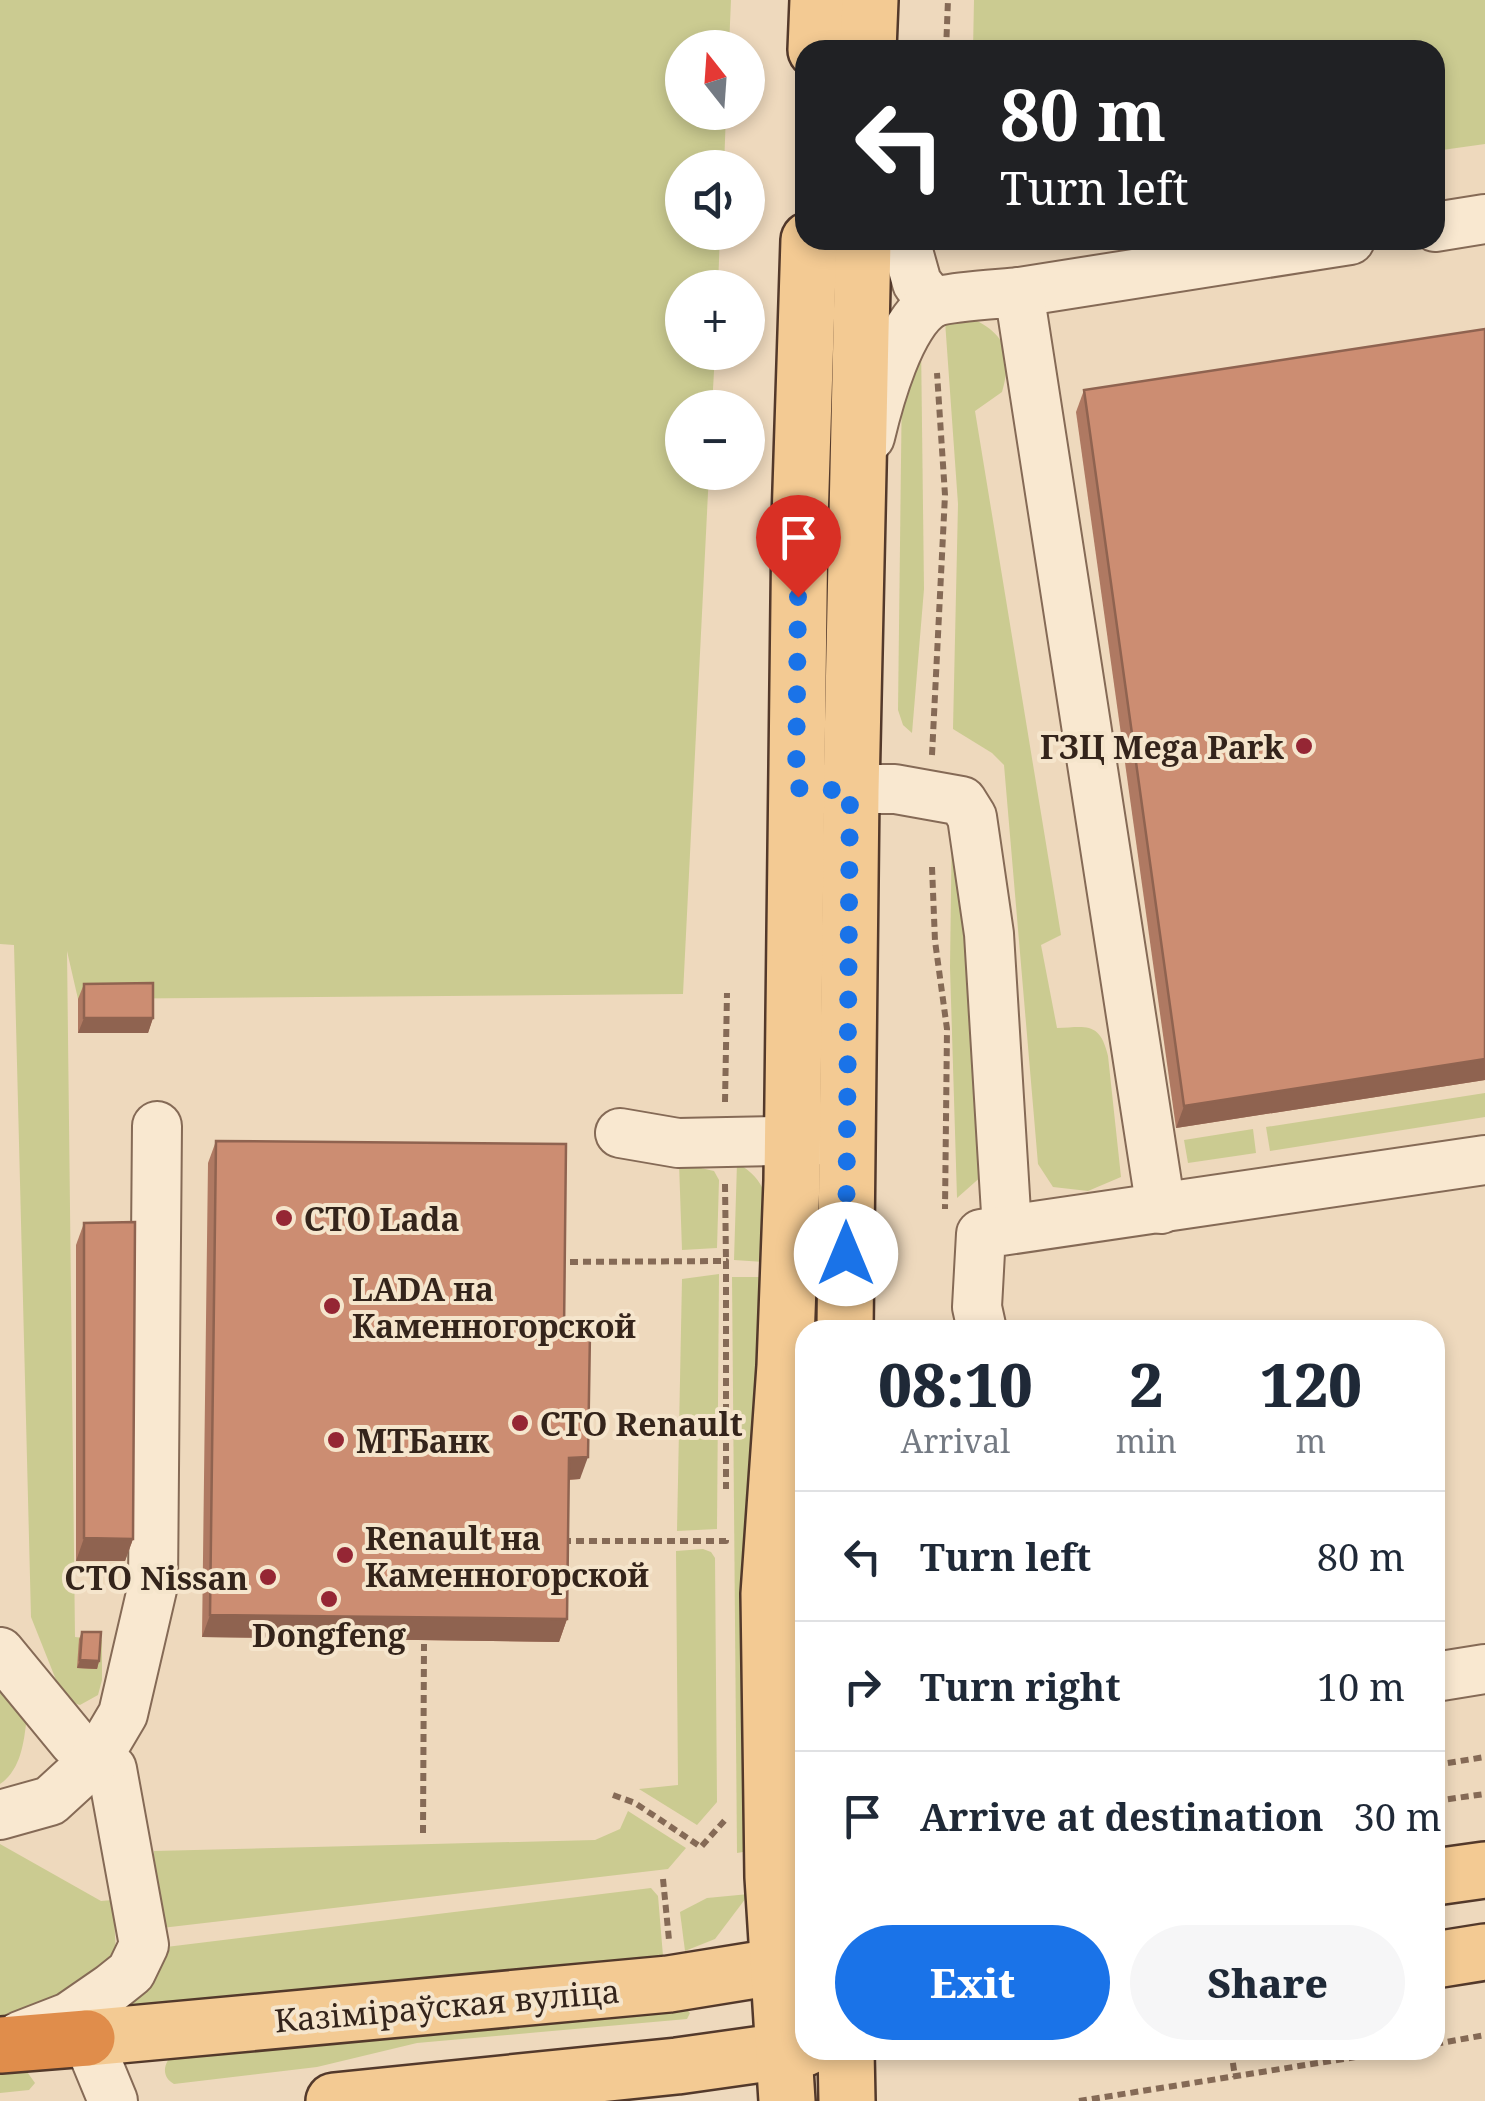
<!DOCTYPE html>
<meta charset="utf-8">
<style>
body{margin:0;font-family:"Noto Serif",serif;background:#f6f6f7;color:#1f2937;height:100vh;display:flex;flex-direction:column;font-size:38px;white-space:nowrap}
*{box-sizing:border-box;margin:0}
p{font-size:32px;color:#747a83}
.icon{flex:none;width:55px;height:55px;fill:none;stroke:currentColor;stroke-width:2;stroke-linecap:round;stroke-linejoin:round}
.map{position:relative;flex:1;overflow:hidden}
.sheet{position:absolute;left:795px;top:1320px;width:650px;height:740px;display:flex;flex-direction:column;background:#fff;border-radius:30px;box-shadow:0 5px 15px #0003}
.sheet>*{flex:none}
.top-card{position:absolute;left:795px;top:40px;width:650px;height:210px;border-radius:30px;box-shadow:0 5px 15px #0003;background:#202124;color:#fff;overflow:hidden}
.needle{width:65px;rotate:343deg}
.tools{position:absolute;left:665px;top:30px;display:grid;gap:20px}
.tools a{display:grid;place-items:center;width:100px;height:100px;border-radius:50%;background:#fff;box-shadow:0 5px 15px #0003;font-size:50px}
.pin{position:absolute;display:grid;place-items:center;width:85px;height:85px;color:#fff;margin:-102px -42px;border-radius:50% 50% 50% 0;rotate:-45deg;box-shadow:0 0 10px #0007}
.pin .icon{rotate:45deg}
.me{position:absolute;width:110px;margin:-55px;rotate:0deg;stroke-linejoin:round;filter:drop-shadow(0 0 8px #0008)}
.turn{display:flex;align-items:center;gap:35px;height:210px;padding:0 40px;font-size:45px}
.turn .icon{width:130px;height:130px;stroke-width:2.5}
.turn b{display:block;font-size:70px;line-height:85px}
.eta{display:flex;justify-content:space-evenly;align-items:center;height:170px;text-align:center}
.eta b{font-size:60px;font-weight:800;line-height:70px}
.button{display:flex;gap:20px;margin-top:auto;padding:20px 40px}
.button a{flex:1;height:115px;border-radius:60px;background:#1a73e8;color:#fff;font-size:40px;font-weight:800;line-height:115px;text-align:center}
.button a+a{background:#f6f6f7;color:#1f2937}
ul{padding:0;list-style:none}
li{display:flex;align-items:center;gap:30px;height:130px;padding:0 40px;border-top:2px solid #e0e1e3}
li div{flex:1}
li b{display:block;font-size:38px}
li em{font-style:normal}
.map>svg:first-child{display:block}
.green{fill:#cbcb91}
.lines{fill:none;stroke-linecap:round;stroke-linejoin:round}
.minor-casing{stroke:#856a56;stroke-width:52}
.major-casing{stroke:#53392b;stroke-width:60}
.highway-casing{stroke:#53392b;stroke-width:60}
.path{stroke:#856a56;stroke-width:6;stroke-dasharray:8 5;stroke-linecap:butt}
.minor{stroke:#f9e8d0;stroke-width:48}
.major{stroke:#f3ca93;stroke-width:55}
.highway{stroke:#e08d4b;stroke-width:55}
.wall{fill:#af7962}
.shaded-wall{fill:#8f6350}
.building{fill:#cc8d72;stroke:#8f6350;stroke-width:2.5}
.route{stroke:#1a73e8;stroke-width:18;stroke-dasharray:0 32.4}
.poi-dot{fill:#952634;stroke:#f5e5cc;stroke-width:4}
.labels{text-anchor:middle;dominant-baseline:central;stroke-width:8;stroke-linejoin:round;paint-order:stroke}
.poi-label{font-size:32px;font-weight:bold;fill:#34241b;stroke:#f5e5cc;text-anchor:start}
.street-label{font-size:32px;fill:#34241b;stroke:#f5e5cc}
</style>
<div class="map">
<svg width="1485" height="2101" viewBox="0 0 1485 2101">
<rect width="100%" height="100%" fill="#eed9bd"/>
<g class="green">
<polygon points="0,0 731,0 729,47 682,48 682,112 726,113 724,167 682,168 682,232 720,233 718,287 682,288 682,352 715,353 712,407 682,408 682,472 709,473 683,994 78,999 67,951 75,1637 102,1640 102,1680 98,1695 80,1705 70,1702 62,1695 31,1617 14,945 0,944"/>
<polygon points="974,0 1485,0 1485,144 1435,151 1435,50 973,50"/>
<path d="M975,320C1008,336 1012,357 1002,392L975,411L1061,935L1041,945L1057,1028C1086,1027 1100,1021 1108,1056L1121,1177L1088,1191L1053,1187L1038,1164L1004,765L992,753L953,729L958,504L945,321Z"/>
<polygon points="921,342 924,589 912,733 903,725 898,710 902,379"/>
<polygon points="952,816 961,841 983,1175 957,1198 950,967"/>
<polygon points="1485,1093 1485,1117 1270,1151 1266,1127"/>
<polygon points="1253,1129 1256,1153 1188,1163 1184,1140"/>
<polygon points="679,1163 714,1171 719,1180 717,1248 682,1250"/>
<path d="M737,1163C779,1186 766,1221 764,1262L734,1260Z"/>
<polygon points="719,1274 717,1529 677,1531 682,1279"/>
<polygon points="732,1277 765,1277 749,1851 737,1853"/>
<polygon points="703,1549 711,1552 715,1558 717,1802 697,1825 639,1789 678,1785 676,1551"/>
<path d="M0,1685L27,1716C24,1740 22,1769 0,1784Z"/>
<polygon points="628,1811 686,1848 668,1869 153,1929 154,1851 595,1840 620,1829"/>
<polygon points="0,1844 101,1901 113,1900 116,1952 88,1984 0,2027"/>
<polygon points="651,1888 658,1896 663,1956 94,2021 166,1947"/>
<polygon points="749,1894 715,1939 685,1951 680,1912 707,1898"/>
<path d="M686,2009L690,2013L687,2019L417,2043L317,2067L174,2084C160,2076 164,2062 174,2053Z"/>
<polygon points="25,2069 35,2083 29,2090 0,2093 0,2071"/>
</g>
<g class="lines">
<defs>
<g id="minor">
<polyline points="1435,227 1485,219"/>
<polyline points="905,240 917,283 933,303"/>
<polyline points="1019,292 1350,240"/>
<path d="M870,437C878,403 900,320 933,303C946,297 1001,294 1019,292L1161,1209"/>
<polyline points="815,789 895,789 962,801 972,817 989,934 1007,1229"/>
<polyline points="620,1133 678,1143 830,1140"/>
<polyline points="982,1330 977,1307 981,1234 1485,1160"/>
<polyline points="0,1652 74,1742 112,1769 144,1945 131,1972 111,1988 69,2017 20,2036"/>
<polyline points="1435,1677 1485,1669"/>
<polyline points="0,1815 50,1801 97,1758 123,1714 153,1585 157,1126"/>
<polyline points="87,2038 113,2101"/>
</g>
<g id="major">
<polyline points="816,50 818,0"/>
<polyline points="868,50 870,0"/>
<polyline points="845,1330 851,791 863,240"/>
<polyline points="1435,1877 1485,1870"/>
<polyline points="1435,1960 1485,1952"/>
<polyline points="87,2038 669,1984 805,1962"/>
<polyline points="846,2050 847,2101"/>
<polyline points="334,2101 677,2066 805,2048"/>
<polyline points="787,2101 773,1877 769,1594 785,1366 792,1181 800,520 809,240"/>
</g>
<polyline id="highway" points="0,2045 87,2038"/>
</defs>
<use href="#minor" class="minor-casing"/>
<use href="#major" class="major-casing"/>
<use href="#highway" class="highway-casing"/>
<g class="path">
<polyline points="946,50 948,0"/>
<polyline points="932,755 945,495 937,373"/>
<polyline points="932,867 935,941 947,1029 945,1209"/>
<polyline points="725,1102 727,993"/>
<polyline points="725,1184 726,1261"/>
<polyline points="557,1262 726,1261 726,1489"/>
<polyline points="563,1541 726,1541 726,1537"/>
<polyline points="1435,1765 1485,1757"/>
<polyline points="613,1795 635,1803 701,1847 725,1820"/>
<polyline points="1435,1801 1485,1794"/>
<polyline points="423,1833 424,1644"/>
<polyline points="663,1879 669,1940"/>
<polyline points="1435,2044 1485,2035"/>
<polyline points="1231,2050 1235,2077"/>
<polyline points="1079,2101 1400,2050"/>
</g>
<use href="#minor" class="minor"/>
<use href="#major" class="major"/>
<use href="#highway" class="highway"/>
</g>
<g class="wall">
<polygon points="1485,329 1485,1080 1176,1128 1076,412 1084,390"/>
<polygon points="84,984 153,1018 148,1033 78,1033 78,999"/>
<polygon points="216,1141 564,1331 580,1479 569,1480 567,1619 559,1642 202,1637 208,1163"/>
<polygon points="84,1223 133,1539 125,1561 76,1561 76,1245"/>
<polygon points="82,1632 99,1661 97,1669 77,1668 79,1639"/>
</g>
<g class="shaded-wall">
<polygon points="84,1018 153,1018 148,1033 78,1033"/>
<polygon points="1485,1059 1485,1080 1176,1128 1184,1106"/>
<polygon points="588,1457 580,1479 561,1480 569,1458"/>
<polygon points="84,1538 133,1539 125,1561 76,1561"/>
<polygon points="210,1615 567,1619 559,1642 202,1637"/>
<polygon points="80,1660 99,1661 97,1669 77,1668"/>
</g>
<g class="building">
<polygon points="1485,329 1485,1059 1184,1106 1084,390"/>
<polygon points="153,983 153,1018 84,1018 84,984"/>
<polygon points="216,1141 566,1144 564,1331 590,1332 588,1457 569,1458 567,1619 210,1615"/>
<polygon points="135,1222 133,1539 84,1538 84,1223"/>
<polygon points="82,1632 101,1632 99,1661 80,1660"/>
</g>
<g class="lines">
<polyline class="route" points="798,597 796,788 850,791 846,1254"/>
</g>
<g class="poi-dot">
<circle cx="1304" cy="746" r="10"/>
<circle cx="284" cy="1218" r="10"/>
<circle cx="332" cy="1306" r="10"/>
<circle cx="520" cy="1423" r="10"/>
<circle cx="336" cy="1440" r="10"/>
<circle cx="345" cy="1555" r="10"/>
<circle cx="268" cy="1577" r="10"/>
<circle cx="329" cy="1599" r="10"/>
</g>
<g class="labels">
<g class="poi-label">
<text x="1284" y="746" text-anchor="end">ГЗЦ Mega Park</text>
<text x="304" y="1218">СТО Lada</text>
<text x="352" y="1288">LADA на<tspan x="352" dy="37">Каменногорской</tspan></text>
<text x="540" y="1423">СТО Renault</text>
<text x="356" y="1440">МТБанк</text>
<text x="365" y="1537">Renault на<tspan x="365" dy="37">Каменногорской</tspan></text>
<text x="248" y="1577" text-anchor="end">СТО Nissan</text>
<text x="329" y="1634" text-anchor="middle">Dongfeng</text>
</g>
<g class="street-label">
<text transform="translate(447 2005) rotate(-5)">Казіміраўская вуліца</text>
</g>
</g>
</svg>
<div class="tools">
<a><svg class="needle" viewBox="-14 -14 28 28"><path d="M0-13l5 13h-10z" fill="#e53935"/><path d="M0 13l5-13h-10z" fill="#747a83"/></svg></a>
<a><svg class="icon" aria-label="sound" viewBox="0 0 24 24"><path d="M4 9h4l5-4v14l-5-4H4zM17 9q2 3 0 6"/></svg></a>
<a>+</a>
<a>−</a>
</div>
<div class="pin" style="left:798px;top:597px;background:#d93025"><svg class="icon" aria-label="arrive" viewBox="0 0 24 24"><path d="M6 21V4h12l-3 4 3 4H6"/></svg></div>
<svg class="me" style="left:846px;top:1254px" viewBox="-20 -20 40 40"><circle r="19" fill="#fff"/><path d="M0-13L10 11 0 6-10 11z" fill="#1a73e8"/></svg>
<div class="top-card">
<div class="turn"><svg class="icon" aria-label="left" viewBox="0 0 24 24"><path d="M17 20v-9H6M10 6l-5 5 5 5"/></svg><div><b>80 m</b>Turn left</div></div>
</div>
<section class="sheet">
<div class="eta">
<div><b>08:10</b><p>Arrival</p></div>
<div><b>2</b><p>min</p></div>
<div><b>120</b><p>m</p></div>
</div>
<ul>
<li><svg class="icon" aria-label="left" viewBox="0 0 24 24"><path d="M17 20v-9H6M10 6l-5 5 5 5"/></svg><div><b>Turn left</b></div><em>80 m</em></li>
<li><svg class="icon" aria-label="right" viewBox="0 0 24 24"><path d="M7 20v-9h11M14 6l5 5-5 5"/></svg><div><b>Turn right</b></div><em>10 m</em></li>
<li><svg class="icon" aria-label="arrive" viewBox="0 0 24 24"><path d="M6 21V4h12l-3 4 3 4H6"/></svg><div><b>Arrive at destination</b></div><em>30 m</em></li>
</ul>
<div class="button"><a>Exit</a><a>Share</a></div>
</section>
</div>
